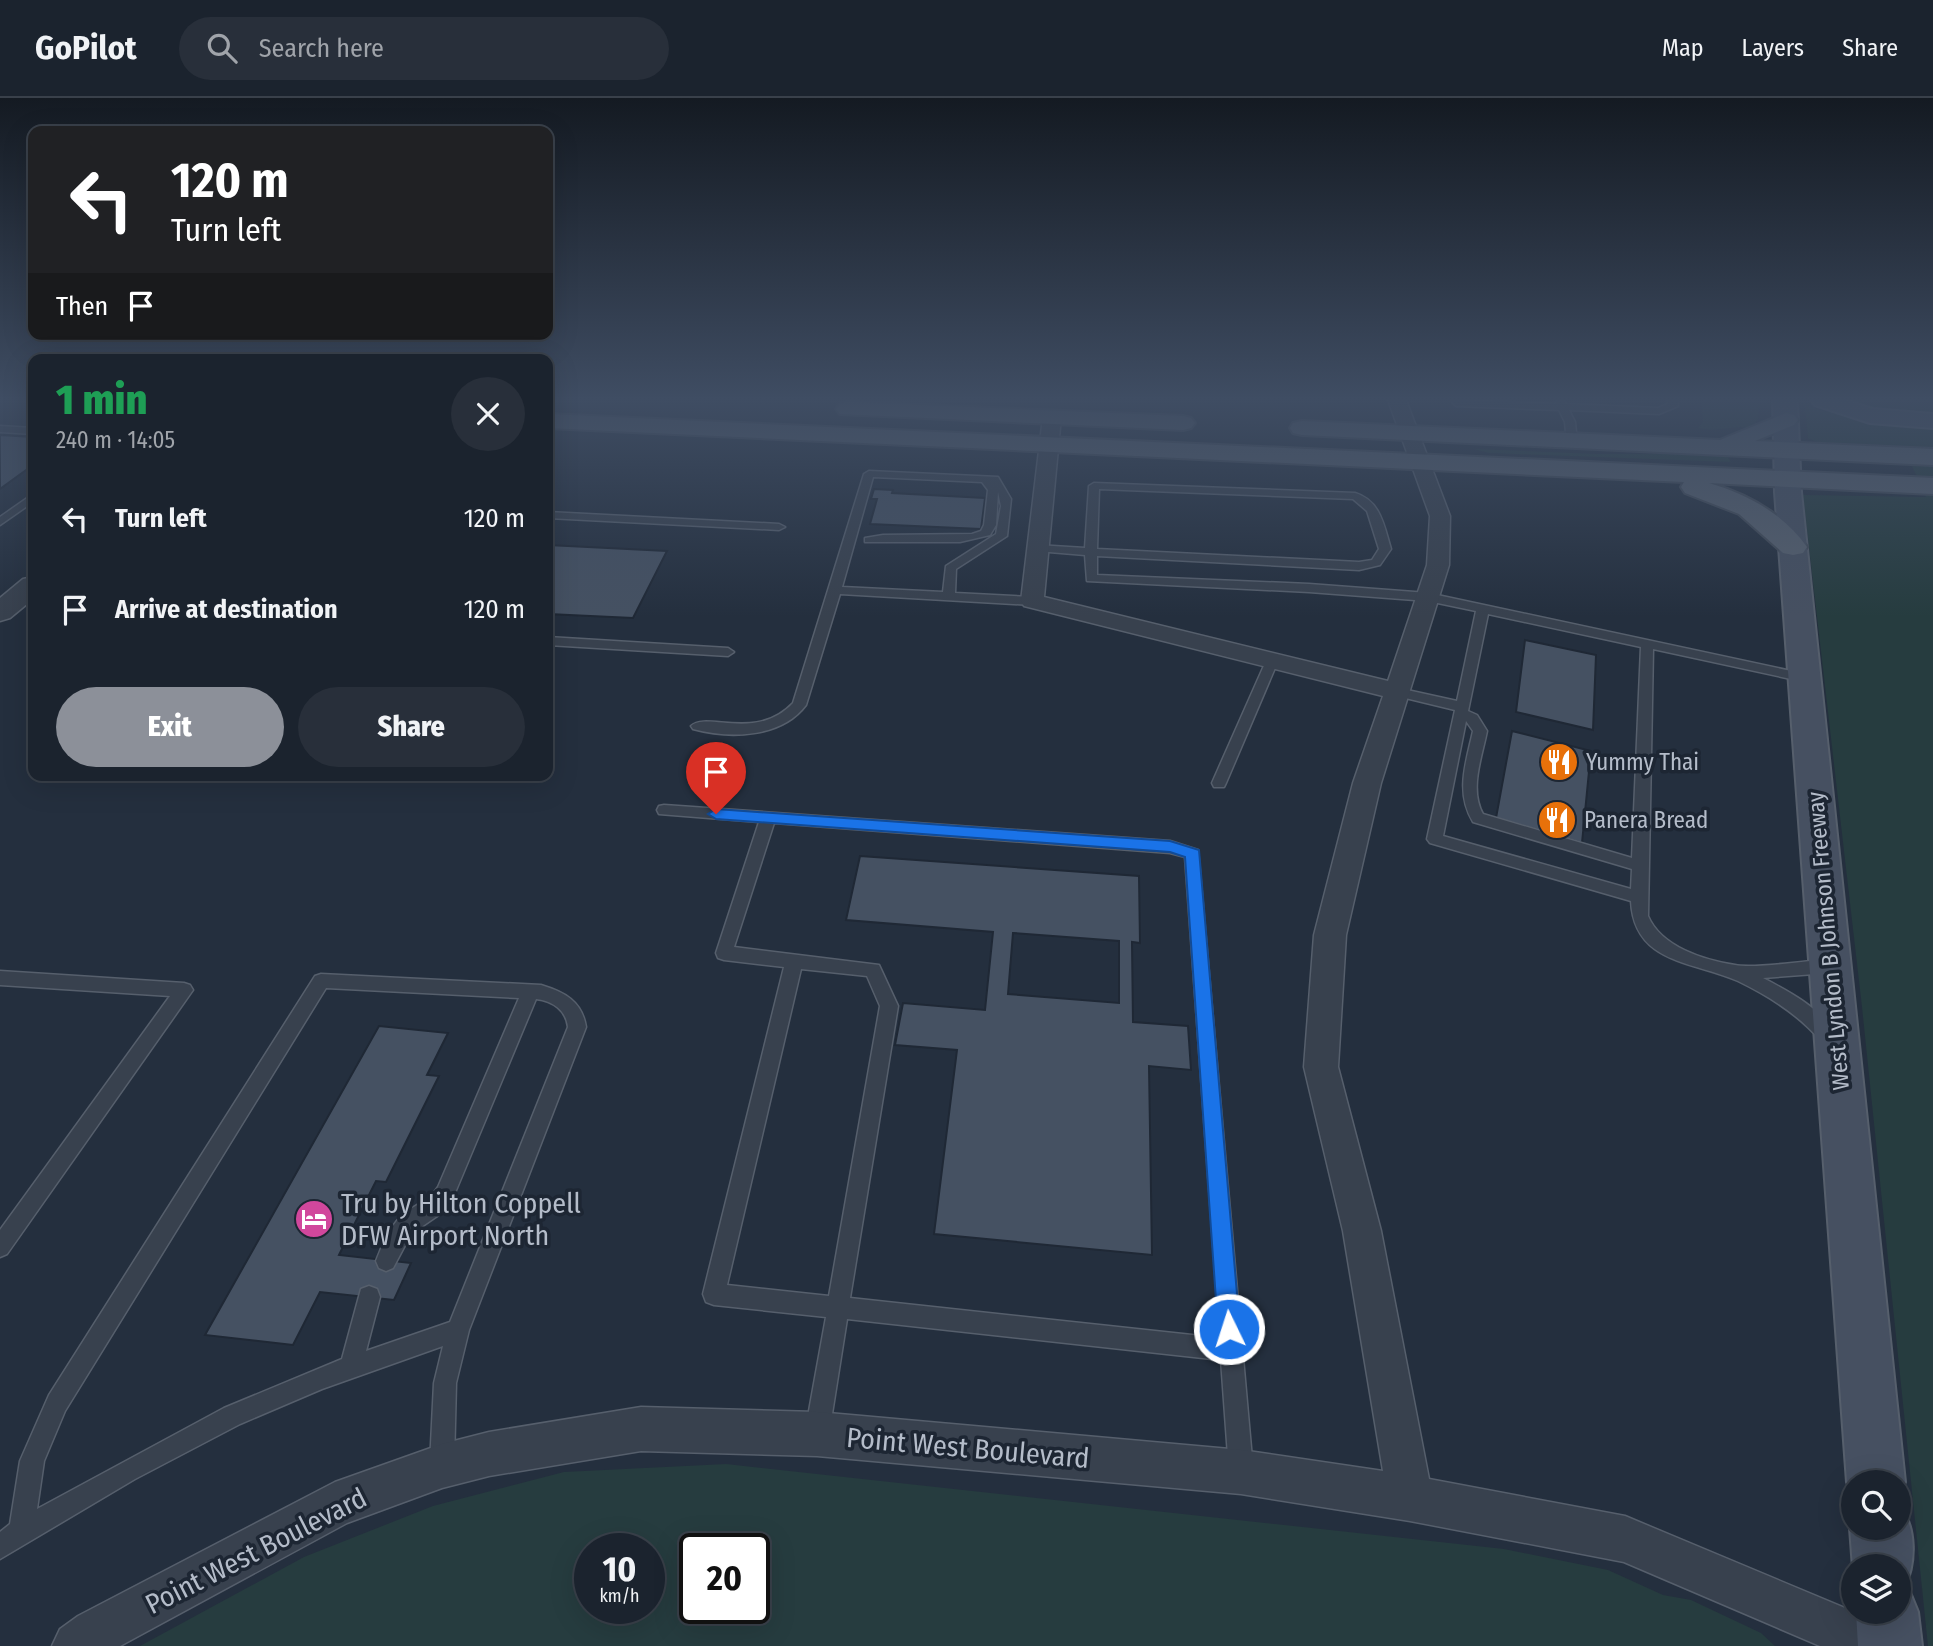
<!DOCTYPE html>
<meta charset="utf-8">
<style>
body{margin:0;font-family:"Fira Sans Condensed",sans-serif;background:#282f3a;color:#f1f3f6;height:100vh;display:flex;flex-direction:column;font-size:26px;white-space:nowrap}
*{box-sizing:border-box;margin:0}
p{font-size:23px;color:#a0a4aa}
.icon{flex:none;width:38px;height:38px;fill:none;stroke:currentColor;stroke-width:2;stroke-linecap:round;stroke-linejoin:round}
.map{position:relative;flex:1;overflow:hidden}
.panel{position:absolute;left:28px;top:256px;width:525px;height:427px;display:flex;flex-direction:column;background:#1b232e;border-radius:14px;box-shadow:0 7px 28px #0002,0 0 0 2px #39404a}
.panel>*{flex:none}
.top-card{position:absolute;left:28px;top:28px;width:525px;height:214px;border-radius:14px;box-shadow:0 7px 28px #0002,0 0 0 2px #39404a;background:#202124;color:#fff;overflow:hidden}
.tools{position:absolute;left:1841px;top:1372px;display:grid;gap:14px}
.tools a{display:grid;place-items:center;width:70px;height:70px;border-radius:50%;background:#1b232e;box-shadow:0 7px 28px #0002,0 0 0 2px #39404a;font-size:35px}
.speed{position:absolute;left:574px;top:1435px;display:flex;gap:14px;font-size:35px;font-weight:700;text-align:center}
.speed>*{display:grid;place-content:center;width:91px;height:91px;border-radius:50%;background:#1b232e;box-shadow:0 7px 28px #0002,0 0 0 2px #39404a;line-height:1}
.speed small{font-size:18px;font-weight:400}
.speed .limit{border:4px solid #111;border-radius:10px;background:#fff;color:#111}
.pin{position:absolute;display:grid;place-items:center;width:60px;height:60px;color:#fff;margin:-72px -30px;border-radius:50% 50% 50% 0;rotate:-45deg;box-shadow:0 0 7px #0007}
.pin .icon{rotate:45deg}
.me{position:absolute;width:77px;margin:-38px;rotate:356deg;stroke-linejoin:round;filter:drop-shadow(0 0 5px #0008)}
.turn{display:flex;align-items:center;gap:24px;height:147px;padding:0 28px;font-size:32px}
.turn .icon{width:91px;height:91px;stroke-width:2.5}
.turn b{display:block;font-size:49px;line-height:60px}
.then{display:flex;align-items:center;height:66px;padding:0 28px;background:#0003;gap:14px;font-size:26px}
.round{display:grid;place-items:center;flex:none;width:74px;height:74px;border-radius:37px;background:#282f3a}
.head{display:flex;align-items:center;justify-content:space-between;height:119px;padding:0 28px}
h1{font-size:42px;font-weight:800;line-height:52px;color:#1e9e55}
.button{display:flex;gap:14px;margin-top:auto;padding:14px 28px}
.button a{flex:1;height:80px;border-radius:42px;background:#8c9099;color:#fff;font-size:28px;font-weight:800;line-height:80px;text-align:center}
.button a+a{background:#282f3a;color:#f1f3f6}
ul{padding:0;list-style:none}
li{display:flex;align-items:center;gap:21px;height:91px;padding:0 28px}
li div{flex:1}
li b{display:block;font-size:26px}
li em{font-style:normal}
header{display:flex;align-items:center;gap:42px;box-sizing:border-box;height:98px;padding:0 35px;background:#1b232e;border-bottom:2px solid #39404a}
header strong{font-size:33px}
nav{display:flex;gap:38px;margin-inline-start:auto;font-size:24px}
.search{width:490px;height:63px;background:#282f3a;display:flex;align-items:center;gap:18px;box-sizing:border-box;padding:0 24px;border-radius:38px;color:#a0a4aa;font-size:26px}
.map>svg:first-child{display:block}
.green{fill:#263c3f;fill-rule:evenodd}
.building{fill:#455162;stroke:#1f2835;stroke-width:2;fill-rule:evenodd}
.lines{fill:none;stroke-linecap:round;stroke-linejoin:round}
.service-casing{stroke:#565f6c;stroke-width:3}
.minor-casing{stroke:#565f6c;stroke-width:3}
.tertiary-casing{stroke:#565f6c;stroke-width:3}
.secondary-casing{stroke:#565f6c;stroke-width:4}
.primary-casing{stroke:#414a57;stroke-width:4}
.service{fill:#38414e;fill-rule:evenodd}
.minor{fill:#38414e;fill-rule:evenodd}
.tertiary{fill:#38414e;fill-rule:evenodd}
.secondary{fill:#465061;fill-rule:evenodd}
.primary{fill:#56606e;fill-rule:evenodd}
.route{fill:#1a73e8;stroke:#114b97;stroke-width:2}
.labels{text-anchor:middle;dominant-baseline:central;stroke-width:7;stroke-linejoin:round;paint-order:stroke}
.poi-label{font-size:23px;fill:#b4bcc9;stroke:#1d2633;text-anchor:start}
.street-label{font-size:23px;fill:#b4bcc9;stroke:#1d2633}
.near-poi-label{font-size:28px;fill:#b4bcc9;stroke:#1d2633;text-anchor:start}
.near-street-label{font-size:28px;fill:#b4bcc9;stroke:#1d2633}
</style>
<header>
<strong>GoPilot</strong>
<div class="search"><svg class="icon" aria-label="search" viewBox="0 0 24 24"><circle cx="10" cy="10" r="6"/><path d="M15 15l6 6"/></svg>Search here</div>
<nav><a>Map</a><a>Layers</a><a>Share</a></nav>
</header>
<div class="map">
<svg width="1933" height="1548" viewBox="0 0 1933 1548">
<rect width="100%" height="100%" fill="#242f3e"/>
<g class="green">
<path d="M1701,302H1760L1758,322L1749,330C1730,327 1720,335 1698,330L1703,324Z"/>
<polygon points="1821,302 1933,302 1933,1548 1928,1548 1862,909 1803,397 1926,399 1903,348 1817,344 1808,340 1805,307 1826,314 1835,309"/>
<polygon points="1474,351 1597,356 1726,356 1731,364 1489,355"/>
<path d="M726,1366L1504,1451L1608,1472L1663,1497L1691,1502L1761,1535L1775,1548H140L304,1459L433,1408L564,1374ZM590,1451H649V1510H590ZM695,1451H754V1510H695Z"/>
</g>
<g class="building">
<polygon points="0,337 33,339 33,367 0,391"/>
<polygon points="874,391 893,392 892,395 985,400 981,431 870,426 877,401 871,401"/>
<polygon points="548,447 667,453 633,520 548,516"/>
<polygon points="1525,542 1596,557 1593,632 1516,614"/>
<polygon points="1512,633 1591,653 1582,745 1496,720"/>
<path d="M860,758L1139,778L1140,845L1132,844L1133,924L1188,928L1191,972L1149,968L1152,1157L934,1136L957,952L895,947L903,905L985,912L993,834L846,822ZM1013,835L1119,843V905L1008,896Z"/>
<polygon points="379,928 448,935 427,977 439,978 386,1084 376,1083 339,1157 411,1165 394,1202 320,1194 293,1247 205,1237"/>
</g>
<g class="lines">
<defs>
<g id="service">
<polygon points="1450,302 1556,306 1557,302 1563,302 1566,306 1658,310 1668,306 1668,302 1678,302 1678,308 1659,316 1569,312 1575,324 1576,334 1585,343 1580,346 1566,335 1565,324 1559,312 1456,308"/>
<polygon points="0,328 33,330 33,336 0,334"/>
<path d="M869,373L998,379L1011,401L1007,438L956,471L955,495L1032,499L1038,503L1032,507L840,496L806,607C781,640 730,641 693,631L691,628C707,613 756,644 793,605L864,376ZM873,379L982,384L988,392L984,427L981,433L972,436L883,437L865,440V444H960L990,437L996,427L998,394L1001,408L996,436L946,468L943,494L842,489Z"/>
<path d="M1094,385L1355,395C1381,403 1384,428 1391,451L1380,467L1359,472L1097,458V477L1309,486L1428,495L1810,577V583L1805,584L1653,551L1648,818C1661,849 1704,862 1735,867C1755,871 1806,863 1828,861L1834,863L1836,868L1834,873L1828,875L1763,880C1788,893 1823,911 1836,938L1833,943L1827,946L1821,943C1799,917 1769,898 1738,883C1693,863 1634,866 1631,803L1430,745L1427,741L1455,612L1393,597L1391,594L1398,590L1457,603L1476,513L1428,503L1309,494L1087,483L1085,457L1037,453L1031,450L1037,447L1085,450L1089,388ZM1099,391L1353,401L1367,413L1379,451L1372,462L1359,464L1097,451ZM1488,516L1641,549L1632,760L1483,716C1469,691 1482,659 1487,633L1477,617L1468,613ZM1466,623L1473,633C1466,665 1455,694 1473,724L1632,771L1631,791L1443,738Z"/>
<polygon points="33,396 33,404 0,427 0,419"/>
<polygon points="548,414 779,426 785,429 779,432 548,420"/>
<polygon points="548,539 728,550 734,554 728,558 548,547"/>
<polygon points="1272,559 1278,563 1226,685 1224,689 1214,689 1212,685 1266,563"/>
<path d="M664,707L1170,743L1198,752L1253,1372L1249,1380L1241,1384L1233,1380L1229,1372L1221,1262L847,1221L829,1335L825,1343L817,1347L809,1343L805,1335L826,1219L714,1207L706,1204L703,1196L784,869L724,862L718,860L716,855L759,724L659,716L657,712L659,708ZM774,725L1170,755L1185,759L1220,1240L850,1200L898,908L879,867L734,849ZM801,871L867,878L880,908L829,1198L727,1187Z"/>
<polygon points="0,873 184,885 190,887 193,892 7,1156 0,1159 0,1132 170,898 0,887"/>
<path d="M321,876L541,887C564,894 582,903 586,929L469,1232L456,1285L454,1366L450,1374L442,1378L434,1374L430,1366L434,1285L443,1248L322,1291L240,1326L135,1381L0,1461V1434L10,1426L20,1363L49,1297L315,878ZM326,890L519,900L438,1089C428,1105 407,1109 396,1124C388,1134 381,1150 376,1163L379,1170L386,1173L393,1170L411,1136L446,1112L452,1102L536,901C553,903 566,912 568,929L450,1224L366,1253L380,1199L377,1191L369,1188L361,1191L342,1261L224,1310L37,1411L44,1363L65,1313Z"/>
</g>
<polygon id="minor" points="1388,302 1406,302 1450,418 1449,467 1381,685 1346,837 1338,969 1381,1133 1429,1381 1625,1418 1895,1531 1903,1548 1820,1548 1624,1464 1410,1423 1241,1396 817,1358 641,1353 489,1378 442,1390 347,1425 120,1548 52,1548 60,1531 78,1518 335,1384 442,1346 489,1334 641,1309 817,1314 1241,1352 1383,1373 1343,1133 1304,969 1314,837 1353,685 1383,598 1024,508 1021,503 1043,319 1052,313 1061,319 1044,499 1388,583 1427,467 1430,418"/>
<polygon id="tertiary" points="33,479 33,501 10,520 0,523 0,500 23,481"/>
<g id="secondary">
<polygon points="1773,302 1797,302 1801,394 1905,1384 1899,1399 1899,1384 1853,1384 1853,1399 1847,1384 1775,394"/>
<polygon points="1811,302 1845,302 1873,311 1933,316 1933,330 1870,325 1815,307"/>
<path d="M1899,1408C1917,1428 1916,1467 1904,1490L1909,1492L1918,1514L1922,1548H1858L1856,1514H1899V1468L1853,1470L1850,1430L1853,1422V1430H1899Z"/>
</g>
<g id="primary">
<polygon points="848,304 1183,318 1191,320 1195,325 1191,330 1183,332 840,316 836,311 840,306"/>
<polygon points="1786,315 1794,317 1798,322 1794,327 1755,343 1933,351 1933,367 1302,337 1293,335 1290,330 1293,325 1302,323 1720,342"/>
<path d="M548,316L1933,380V396L1709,385C1747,396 1784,416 1807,449L1803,455L1793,457L1783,455L1739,416L1685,395L1681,389L1684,384L548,330Z"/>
</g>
</defs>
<use href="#service" class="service-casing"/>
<use href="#minor" class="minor-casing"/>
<use href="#tertiary" class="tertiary-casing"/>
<use href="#secondary" class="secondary-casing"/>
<use href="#primary" class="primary-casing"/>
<use href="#service" class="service"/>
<use href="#minor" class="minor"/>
<use href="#tertiary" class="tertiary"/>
<use href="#secondary" class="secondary"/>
<use href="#primary" class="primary"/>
</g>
<linearGradient id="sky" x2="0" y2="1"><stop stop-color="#141a22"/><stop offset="0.58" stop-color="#3f4d63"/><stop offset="1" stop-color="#3f4d63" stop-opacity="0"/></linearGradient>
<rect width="1933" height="519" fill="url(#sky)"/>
<polygon class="route" points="716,711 1170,743 1199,752 1240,1231 1236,1239 1229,1242 1221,1239 1218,1231 1185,759 1170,754 716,721 708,716"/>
<defs>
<symbol id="restaurant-disc" viewBox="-11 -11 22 22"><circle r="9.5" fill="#e8710a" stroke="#1d2633"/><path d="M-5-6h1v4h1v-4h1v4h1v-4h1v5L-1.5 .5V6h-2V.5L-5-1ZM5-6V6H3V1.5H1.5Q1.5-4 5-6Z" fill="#fff"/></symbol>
<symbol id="hotel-disc" viewBox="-11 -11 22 22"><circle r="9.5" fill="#d1479c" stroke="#1d2633"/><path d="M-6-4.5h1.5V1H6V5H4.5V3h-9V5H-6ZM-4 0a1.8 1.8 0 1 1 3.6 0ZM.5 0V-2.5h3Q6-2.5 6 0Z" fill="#fff"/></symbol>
</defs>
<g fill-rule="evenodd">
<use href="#restaurant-disc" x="1537" y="642" width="44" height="44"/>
<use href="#restaurant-disc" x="1535" y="700" width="44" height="44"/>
<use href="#hotel-disc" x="292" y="1099" width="44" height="44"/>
</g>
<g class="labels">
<g class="poi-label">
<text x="1586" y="664">Yummy Thai</text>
<text x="1584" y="722">Panera Bread</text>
</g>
<g class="street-label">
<text transform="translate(1828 843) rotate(-95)">West Lyndon B Johnson Freeway</text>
</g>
<g class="near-poi-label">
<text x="341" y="1105">Tru by Hilton Coppell<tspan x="341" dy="32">DFW Airport North</tspan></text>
</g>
<g class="near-street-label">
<text transform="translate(968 1350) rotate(5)">Point West Boulevard</text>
<text transform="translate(256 1453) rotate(-27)">Point West Boulevard</text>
</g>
</g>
</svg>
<div class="tools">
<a><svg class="icon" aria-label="search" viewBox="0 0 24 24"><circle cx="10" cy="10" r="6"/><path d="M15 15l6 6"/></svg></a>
<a><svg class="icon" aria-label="layers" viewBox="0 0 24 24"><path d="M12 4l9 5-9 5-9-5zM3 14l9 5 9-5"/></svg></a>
</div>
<div class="speed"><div>10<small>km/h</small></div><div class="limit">20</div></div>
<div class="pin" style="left:716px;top:716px;background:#d93025"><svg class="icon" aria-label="arrive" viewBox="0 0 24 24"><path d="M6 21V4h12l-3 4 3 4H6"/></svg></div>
<svg class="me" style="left:1229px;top:1231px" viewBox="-20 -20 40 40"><circle r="17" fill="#1a73e8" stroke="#fff" stroke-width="3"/><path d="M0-11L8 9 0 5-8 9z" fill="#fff"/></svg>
<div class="top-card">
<div class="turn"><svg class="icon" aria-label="left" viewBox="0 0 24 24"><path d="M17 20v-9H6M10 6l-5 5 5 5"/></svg><div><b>120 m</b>Turn left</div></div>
<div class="then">Then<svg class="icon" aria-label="arrive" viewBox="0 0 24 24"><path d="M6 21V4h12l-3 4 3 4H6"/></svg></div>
</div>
<section class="panel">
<div class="head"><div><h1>1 min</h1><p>240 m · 14:05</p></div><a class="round"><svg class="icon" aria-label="close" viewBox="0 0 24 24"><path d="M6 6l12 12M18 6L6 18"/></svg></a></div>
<ul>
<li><svg class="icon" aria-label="left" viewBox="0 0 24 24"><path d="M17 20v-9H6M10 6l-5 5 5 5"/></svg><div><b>Turn left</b></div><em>120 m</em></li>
<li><svg class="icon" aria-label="arrive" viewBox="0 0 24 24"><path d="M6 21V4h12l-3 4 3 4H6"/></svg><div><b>Arrive at destination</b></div><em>120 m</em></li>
</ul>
<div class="button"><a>Exit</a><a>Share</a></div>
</section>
</div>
